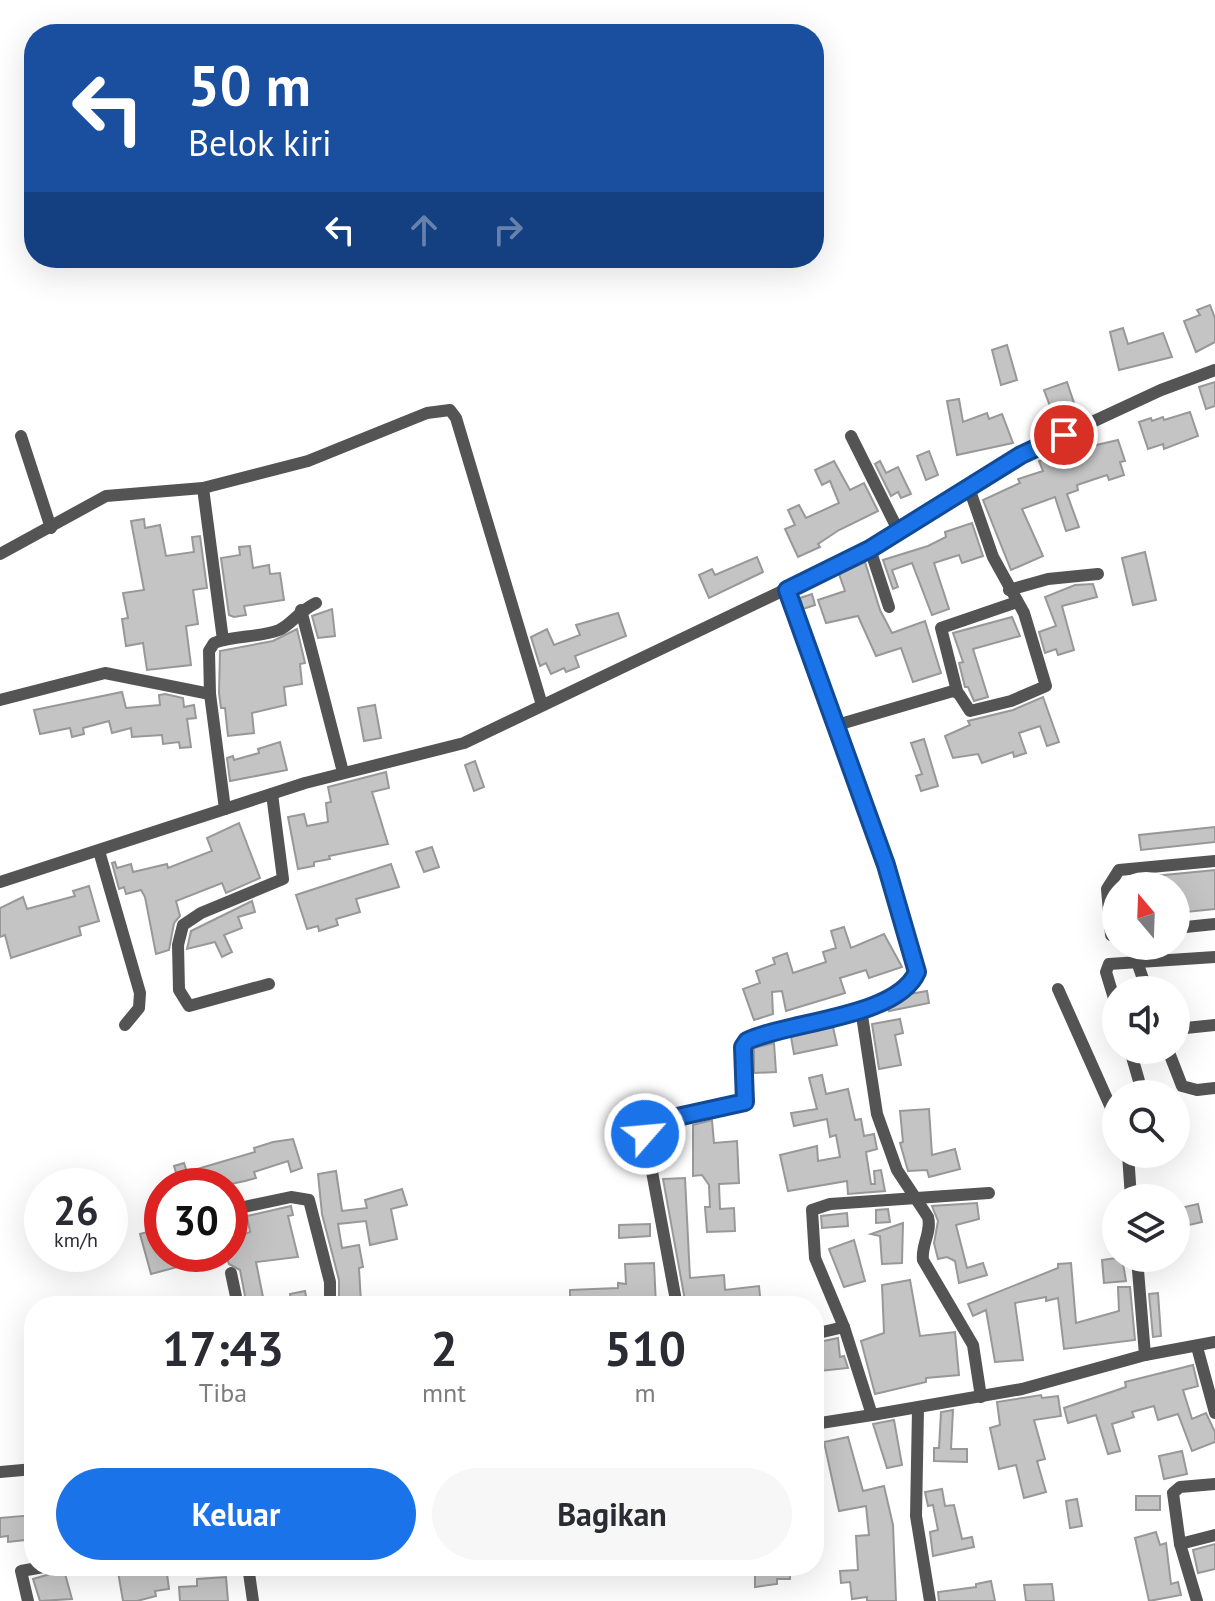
<!DOCTYPE html>
<html lang="id">
<style>
body{margin:0;font-family:"PT Sans",sans-serif;background:#f7f7f7;color:#2b2b33;height:100vh;display:flex;flex-direction:column;font-size:30px;white-space:nowrap}
*{box-sizing:border-box;margin:0}
p{font-size:26px;color:#7c7c81}
.icon{flex:none;width:44px;height:44px;fill:none;stroke:currentColor;stroke-width:2;stroke-linecap:round;stroke-linejoin:round}
.map{position:relative;flex:1;overflow:hidden}
.drawer{position:absolute;left:24px;top:1296px;width:800px;height:280px;display:flex;flex-direction:column;background:#fff;border-radius:32px;box-shadow:0 8px 32px #0002}
.drawer>*{flex:none}
.top-card{position:absolute;left:24px;top:24px;width:800px;height:244px;border-radius:32px;box-shadow:0 8px 32px #0002;background:#1a4fa0;color:#fff;overflow:hidden}
.needle{width:52px;rotate:341deg}
.controls{position:absolute;left:1102px;top:872px;display:grid;gap:16px}
.controls a{display:grid;place-items:center;width:88px;height:88px;border-radius:50%;background:#fff;box-shadow:0 8px 32px #0002;font-size:40px}
.speed{position:absolute;left:24px;top:1168px;display:flex;gap:16px;font-size:40px;font-weight:700;text-align:center}
.speed>*{display:grid;place-content:center;width:104px;height:104px;border-radius:50%;background:#fff;box-shadow:0 8px 32px #0002;line-height:1}
.speed small{font-size:20px;font-weight:400}
.speed .limit{border:12px solid #d22;background:#fff;color:#111}
.pin{position:absolute;display:grid;place-items:center;width:68px;height:68px;color:#fff;margin:-34px;border:4px solid #fff;border-radius:50%;box-shadow:0 2px 8px #0007}
.me{position:absolute;width:88px;margin:-44px;rotate:63deg;stroke-linejoin:round;filter:drop-shadow(0 0 6px #0008)}
.turn{display:flex;align-items:center;gap:28px;height:168px;padding:0 32px;font-size:36px}
.turn .icon{width:104px;height:104px;stroke-width:2.5}
.turn b{display:block;font-size:56px;line-height:68px}
.lanes{display:flex;align-items:center;height:76px;padding:0 32px;background:#0003;justify-content:center;gap:40px;direction:ltr}
.lanes .off{opacity:.35}
.eta{display:flex;justify-content:space-evenly;align-items:center;height:136px;text-align:center}
.eta b{font-size:48px;font-weight:600;line-height:56px}
.button{display:flex;gap:16px;margin-top:auto;padding:16px 32px}
.button a{flex:1;height:92px;border-radius:48px;background:#1a73e8;color:#fff;font-size:32px;font-weight:600;line-height:92px;text-align:center}
.button a+a{background:#f7f7f7;color:#2b2b33}
.map>svg:first-child{display:block}
.building{fill:#c4c4c4;stroke:#989898;stroke-width:2}
.lines{fill:none;stroke-linecap:round;stroke-linejoin:round}
.minor{stroke:#545454;stroke-width:12}
.route-casing{stroke:#114b97;stroke-width:20}
.route{stroke:#1a73e8;stroke-width:14}
</style>
<div class="map">
<svg width="1215" height="1601" viewBox="0 0 1215 1601">
<rect width="100%" height="100%" fill="#fff"/>
<g class="building">
<polygon points="1210,305 1215,318 1215,342 1196,352 1184,321 1200,315 1197,310"/>
<polygon points="1123,328 1128,344 1163,333 1172,357 1119,370 1110,332"/>
<polygon points="1007,345 1017,380 1001,385 992,350"/>
<polygon points="1067,382 1075,406 1053,414 1044,390"/>
<polygon points="1215,382 1215,406 1206,409 1199,387"/>
<polygon points="959,399 963,422 987,413 989,419 1002,414 1013,443 957,455 947,401"/>
<polygon points="1190,412 1198,436 1164,449 1163,444 1148,449 1139,422 1151,418 1152,421 1163,417 1164,420"/>
<polygon points="1076,439 1079,449 1118,440 1125,461 1120,462 1124,475 1109,480 1107,475 1077,485 1078,490 1067,494 1079,527 1066,531 1055,497 1022,509 1043,556 1011,570 983,500 1020,483 1018,479 1043,471 1039,461 1068,451 1065,444"/>
<polygon points="929,451 938,475 926,480 917,456"/>
<polygon points="834,461 850,490 864,483 878,511 839,530 818,544 820,547 798,557 785,529 795,525 788,510 799,505 806,518 839,503 830,481 822,485 815,470"/>
<polygon points="880,461 886,473 898,467 911,494 901,498 898,492 891,496 875,464"/>
<polygon points="144,519 145,528 160,525 166,556 194,552 192,537 200,536 207,588 193,590 198,624 186,626 191,665 147,670 143,643 126,646 122,619 128,618 123,593 144,590 131,521"/>
<polygon points="972,523 983,556 962,563 959,555 934,563 949,609 932,615 912,563 892,570 898,587 893,589 883,560 928,546 946,537 945,532"/>
<polygon points="250,546 253,568 269,565 270,574 280,573 284,600 244,606 246,615 234,617 229,615 221,558 240,555 239,547"/>
<polygon points="1145,552 1156,600 1133,605 1122,558"/>
<polygon points="757,557 763,572 709,598 699,575 712,569 715,575"/>
<polygon points="865,562 880,610 892,633 925,621 941,673 913,682 901,648 876,656 858,616 826,623 818,600 845,591 839,574"/>
<polygon points="1093,584 1097,597 1062,606 1074,650 1058,655 1056,649 1045,653 1039,632 1056,626 1045,597 1075,585"/>
<polygon points="812,594 815,605 803,609 800,598"/>
<polygon points="332,609 335,636 318,638 312,616"/>
<polygon points="618,613 626,636 575,656 579,667 566,672 564,668 551,674 546,663 540,666 531,637 547,629 554,645 580,635 576,625"/>
<polygon points="1012,617 1020,636 973,649 988,697 974,701 968,687 965,687 959,663 963,662 953,633"/>
<polygon points="297,629 305,663 300,664 302,684 284,687 286,705 252,713 254,733 228,736 225,708 221,708 219,693 220,651 273,641"/>
<polygon points="122,692 126,708 160,705 159,695 165,694 183,698 184,707 194,705 196,718 187,719 191,747 180,748 179,742 163,744 162,735 132,737 131,728 112,733 109,721 83,728 84,734 72,737 70,728 40,734 34,710"/>
<polygon points="1043,697 1059,742 1047,746 1040,726 1019,733 1026,753 1014,757 1013,752 982,763 978,754 953,758 945,736 970,725 968,721 1013,710"/>
<polygon points="375,705 381,738 364,741 358,708"/>
<polygon points="924,739 938,786 921,791 916,776 922,774 911,743"/>
<polygon points="280,742 287,770 230,781 227,758 233,756 234,760 259,753 258,749"/>
<polygon points="475,761 484,787 474,791 465,765"/>
<polygon points="386,772 389,788 372,792 388,844 329,856 330,859 314,862 314,866 298,869 288,817 304,814 307,826 328,822 326,803 331,802 328,787"/>
<polygon points="239,823 260,878 226,893 222,883 176,901 180,916 174,923 169,950 156,954 145,897 141,890 126,894 124,887 119,889 112,863 115,862 117,868 131,864 133,872 167,864 168,868 212,851 207,838"/>
<polygon points="1215,827 1215,842 1141,850 1139,835"/>
<polygon points="432,847 439,867 424,872 416,852"/>
<polygon points="391,864 399,887 356,899 360,912 336,919 338,925 319,931 318,926 307,929 296,895"/>
<polygon points="1215,870 1215,909 1176,913 1176,886 1120,886 1124,879"/>
<polygon points="89,886 99,921 79,927 81,935 11,958 5,935 0,937 0,908 23,897 27,909 75,896 73,891"/>
<polygon points="252,901 255,912 238,917 242,928 224,935 232,952 222,957 215,942 187,949 191,931"/>
<polygon points="844,927 851,948 884,934 902,967 869,978 866,970 840,978 845,993 786,1011 782,991 772,992 773,1014 754,1020 743,989 760,983 756,971 775,964 773,958 787,953 793,973 826,962 823,952 836,948 831,931"/>
<polygon points="927,991 929,1003 889,1011 888,1008 910,994"/>
<polygon points="900,1019 903,1033 895,1035 901,1065 879,1069 872,1024"/>
<polygon points="833,1027 837,1045 794,1054 791,1037"/>
<polygon points="774,1043 776,1072 754,1073 754,1048"/>
<polygon points="822,1075 826,1094 848,1089 855,1120 861,1119 864,1136 874,1134 877,1149 866,1152 871,1184 875,1184 874,1171 881,1170 885,1191 848,1194 847,1181 788,1191 780,1155 817,1146 818,1161 840,1157 836,1135 830,1137 827,1119 794,1126 791,1113 817,1109 809,1078"/>
<polygon points="929,1109 932,1155 955,1149 960,1169 929,1177 927,1170 908,1171 900,1143 903,1142 900,1111"/>
<polygon points="712,1120 714,1143 737,1141 739,1183 719,1184 720,1209 734,1208 735,1231 707,1232 705,1207 710,1207 709,1185 702,1175 693,1176 693,1125"/>
<polygon points="293,1139 302,1168 291,1172 288,1161 254,1172 256,1178 245,1181 221,1186 180,1186 174,1166 184,1163 187,1172 255,1152 254,1148 273,1142"/>
<polygon points="336,1171 342,1211 367,1208 365,1200 402,1189 407,1205 391,1209 397,1239 370,1245 366,1221 338,1224 342,1248 359,1245 363,1267 359,1268 361,1303 339,1305 339,1280 322,1214 318,1174"/>
<polygon points="685,1178 690,1278 724,1275 725,1290 759,1286 761,1306 686,1306 663,1179"/>
<polygon points="977,1203 979,1219 956,1225 967,1268 983,1263 987,1275 959,1283 955,1261 947,1257 938,1259 934,1243 938,1221 932,1206"/>
<polygon points="1198,1204 1202,1222 1176,1228 1176,1209"/>
<polygon points="291,1206 293,1215 288,1216 298,1257 256,1262 263,1297 246,1301 240,1270 229,1264 225,1254 230,1254 230,1240 250,1232 247,1216"/>
<polygon points="888,1209 890,1222 876,1223 876,1210"/>
<polygon points="847,1213 848,1226 822,1228 821,1216"/>
<polygon points="903,1223 902,1263 882,1264 880,1236 871,1234"/>
<polygon points="650,1224 650,1236 619,1238 619,1225"/>
<polygon points="162,1228 162,1254 211,1254 211,1258 151,1274 140,1234"/>
<polygon points="854,1240 865,1281 844,1287 829,1249"/>
<polygon points="1116,1258 1122,1258 1126,1281 1104,1283 1102,1260"/>
<polygon points="654,1263 656,1306 570,1306 570,1290 618,1288 618,1283 626,1284 625,1264"/>
<polygon points="1071,1263 1076,1323 1119,1311 1118,1287 1130,1287 1135,1340 1064,1349 1058,1298 1046,1301 1046,1297 1015,1303 1023,1360 995,1362 986,1310 973,1316 968,1304 1058,1268 1058,1264"/>
<polygon points="910,1280 920,1336 955,1332 959,1375 926,1378 926,1382 875,1394 861,1341 884,1333 882,1285"/>
<polygon points="305,1291 308,1306 292,1306 290,1294"/>
<polygon points="1158,1293 1161,1336 1153,1337 1149,1294"/>
<polygon points="838,1338 840,1357 844,1356 848,1368 820,1371 814,1343"/>
<polygon points="1193,1365 1198,1386 1183,1390 1192,1419 1206,1413 1215,1432 1215,1442 1192,1451 1178,1414 1158,1420 1154,1406 1132,1412 1134,1417 1112,1424 1120,1451 1108,1454 1096,1415 1068,1423 1064,1408 1126,1387 1125,1382"/>
<polygon points="1041,1395 1042,1398 1058,1396 1061,1416 1034,1420 1045,1459 1037,1461 1046,1492 1024,1498 1016,1465 999,1469 990,1428 1000,1425 997,1402"/>
<polygon points="953,1410 951,1449 967,1449 967,1462 934,1461 934,1448 939,1448 941,1412"/>
<polygon points="894,1420 902,1465 887,1468 873,1424"/>
<polygon points="848,1437 863,1491 884,1486 893,1525 896,1601 867,1601 867,1597 852,1599 850,1582 841,1583 840,1571 858,1570 856,1536 869,1535 866,1506 839,1511 824,1442"/>
<polygon points="1182,1451 1187,1474 1164,1479 1159,1456"/>
<polygon points="942,1489 945,1506 954,1505 962,1539 972,1537 974,1547 933,1556 930,1532 938,1530 933,1505 928,1506 925,1492"/>
<rect x="1136" y="1496" width="24" height="14"/>
<polygon points="1077,1499 1082,1526 1070,1528 1066,1501"/>
<polygon points="34,1515 34,1539 8,1542 8,1536 0,1537 0,1518"/>
<polygon points="1156,1532 1160,1545 1166,1543 1171,1584 1178,1582 1181,1595 1149,1601 1135,1538"/>
<polygon points="1215,1544 1215,1569 1198,1573 1193,1550"/>
<polygon points="117,1566 166,1566 169,1589 155,1591 156,1596 137,1601 123,1601"/>
<polygon points="755,1566 790,1566 790,1579 777,1579 777,1584 755,1587"/>
<polygon points="64,1570 72,1599 40,1601 33,1579"/>
<polygon points="226,1577 228,1601 180,1601 179,1587 197,1586 197,1579"/>
<polygon points="991,1581 995,1601 939,1601 938,1592 976,1587 976,1584"/>
<polygon points="1052,1584 1054,1601 1026,1601 1024,1585"/>
</g>
<g class="lines">
<g class="minor">
<polyline points="21,436 51,528"/>
<polyline points="851,436 899,532"/>
<polyline points="203,488 223,640"/>
<polyline points="870,549 889,607"/>
<polyline points="0,554 106,496 203,488 308,461 427,413 450,410 456,418 542,705"/>
<polyline points="1009,590 1048,579 1098,574"/>
<polyline points="301,610 343,772"/>
<polyline points="957,691 941,628 1017,602"/>
<polyline points="210,694 225,809"/>
<path d="M0,700L105,673L210,694L209,651L214,643C234,635 258,638 279,630C291,625 299,611 316,603"/>
<polyline points="837,725 953,691 959,694 970,711 1011,701 1046,686 1024,613 993,557 969,488"/>
<polyline points="99,851 140,993 139,1008 125,1025"/>
<polyline points="0,882 305,783 464,743 870,549 1021,455 1161,390 1215,370"/>
<polyline points="1176,928 1215,924"/>
<polyline points="1116,935 1111,935 1107,889 1119,870 1215,861"/>
<polyline points="1137,962 1147,990"/>
<polyline points="269,984 189,1006 179,990 178,945 183,925 201,913 283,879 272,794"/>
<polyline points="1058,989 1116,1119"/>
<polyline points="1116,1005 1106,972 1109,964 1215,957"/>
<path d="M861,1009L877,1114L897,1170L928,1217C932,1233 921,1244 923,1260L973,1345L981,1397"/>
<polyline points="1176,1029 1215,1025"/>
<polyline points="1130,1050 1139,1081"/>
<polyline points="1168,1050 1182,1086 1197,1090 1215,1088"/>
<polyline points="1128,1154 1131,1198"/>
<polyline points="989,1193 830,1204 812,1210 815,1258 844,1327 872,1415 1022,1389 1145,1355 1215,1342"/>
<polyline points="230,1210 291,1197 309,1200 330,1282 330,1306"/>
<polyline points="1137,1258 1145,1355"/>
<polyline points="231,1273 238,1306"/>
<path d="M677,1306L645,1134L647,1126L742,1104L747,1092L743,1047L747,1041C786,1023 900,1014 917,972L886,865L787,590"/>
<polyline points="814,1334 844,1327"/>
<polyline points="1197,1347 1215,1413"/>
<polyline points="918,1409 916,1516 930,1601"/>
<polyline points="814,1424 872,1415"/>
<polyline points="0,1472 34,1469"/>
<polyline points="1180,1544 1173,1493 1180,1487 1215,1484"/>
<polyline points="248,1566 253,1601"/>
<polyline points="28,1601 21,1571 49,1566"/>
<polyline points="1197,1601 1180,1544 1215,1535"/>
</g>
</g>
<g class="lines">
<defs>
<path id="route" d="M645,1134L650,1123L745,1102L743,1047L747,1041C789,1021 897,1018 917,972L886,865L787,590L870,549L1021,455L1064,435"/>
</defs>
<use href="#route" class="route-casing"/>
<use href="#route" class="route"/>
</g>
</svg>
<div class="controls">
<a><svg class="needle" viewBox="-14 -14 28 28"><path d="M0-13l5 13h-10z" fill="#e53935"/><path d="M0 13l5-13h-10z" fill="#7c7c81"/></svg></a>
<a><svg class="icon" aria-label="sound" viewBox="0 0 24 24"><path d="M4 9h4l5-4v14l-5-4H4zM17 9q2 3 0 6"/></svg></a>
<a><svg class="icon" aria-label="search" viewBox="0 0 24 24"><circle cx="10" cy="10" r="6"/><path d="M15 15l6 6"/></svg></a>
<a><svg class="icon" aria-label="layers" viewBox="0 0 24 24"><path d="M12 4l9 5-9 5-9-5zM3 14l9 5 9-5"/></svg></a>
</div>
<div class="speed"><div>26<small>km/h</small></div><div class="limit">30</div></div>
<div class="pin" style="left:1064px;top:435px;background:#d93025"><svg class="icon" aria-label="arrive" viewBox="0 0 24 24"><path d="M6 21V4h12l-3 4 3 4H6"/></svg></div>
<svg class="me" style="left:645px;top:1134px" viewBox="-20 -20 40 40"><circle r="17" fill="#1a73e8" stroke="#fff" stroke-width="3"/><path d="M0-11L8 9 0 5-8 9z" fill="#fff"/></svg>
<div class="top-card">
<div class="turn"><svg class="icon" aria-label="left" viewBox="0 0 24 24"><path d="M17 20v-9H6M10 6l-5 5 5 5"/></svg><div><b>50 m</b>Belok kiri</div></div>
<div class="lanes"><svg class="icon" aria-label="left" viewBox="0 0 24 24"><path d="M17 20v-9H6M10 6l-5 5 5 5"/></svg><svg class="icon off" aria-label="ahead" viewBox="0 0 24 24"><path d="M12 20V5M6 11l6-6 6 6"/></svg><svg class="icon off" aria-label="right" viewBox="0 0 24 24"><path d="M7 20v-9h11M14 6l5 5-5 5"/></svg></div>
</div>
<section class="drawer">
<div class="eta">
<div><b>17:43</b><p>Tiba</p></div>
<div><b>2</b><p>mnt</p></div>
<div><b>510</b><p>m</p></div>
</div>
<div class="button"><a>Keluar</a><a>Bagikan</a></div>
</section>
</div>
